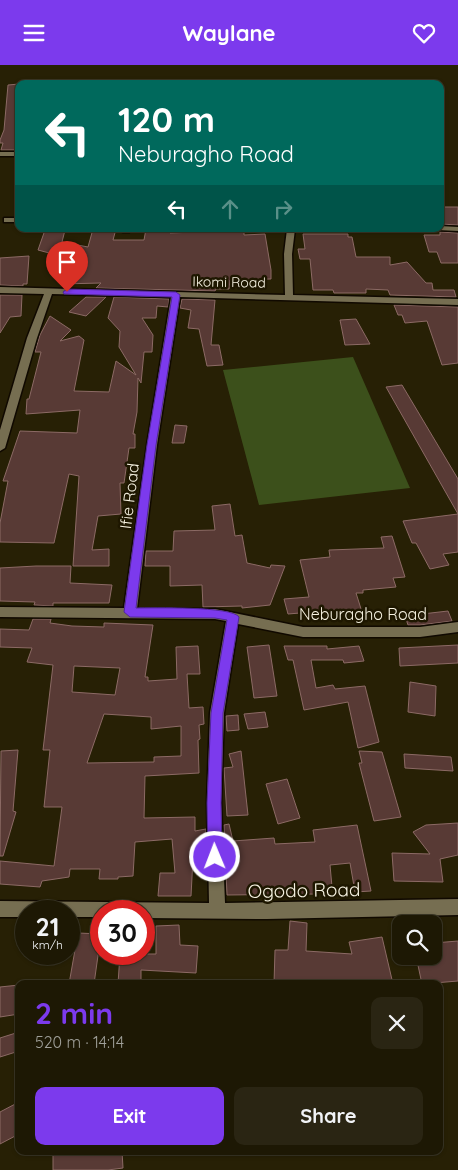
<!DOCTYPE html>
<meta charset="utf-8">
<style>
body{margin:0;font-family:Quicksand,sans-serif;background:#2a2513;color:#f1f3f6;height:100vh;display:flex;flex-direction:column;font-size:19px;white-space:nowrap}
*{box-sizing:border-box;margin:0}
p{font-size:16px;color:#a0a09a}
.icon{flex:none;width:28px;height:28px;fill:none;stroke:currentColor;stroke-width:2;stroke-linecap:round;stroke-linejoin:round}
.map{position:relative;flex:1;overflow:hidden}
.details{position:absolute;left:15px;top:915px;width:428px;height:175px;display:flex;flex-direction:column;background:#1d1804;border-radius:10px;box-shadow:0 1px 4px #0004,0 0 0 1px #3b3726}
.details>*{flex:none}
.guide{position:absolute;left:15px;top:15px;width:429px;height:152px;border-radius:10px;box-shadow:0 1px 4px #0004,0 0 0 1px #3b3726;background:#00695c;color:#fff;overflow:hidden}
.controls{position:absolute;left:392px;top:850px;display:grid;gap:10px}
.controls a{display:grid;place-items:center;width:50px;height:50px;border-radius:10px;background:#1d1804;box-shadow:0 1px 4px #0004,0 0 0 1px #3b3726;font-size:25px}
.speed{position:absolute;left:15px;top:835px;display:flex;gap:10px;font-size:25px;font-weight:700;text-align:center}
.speed>*{display:grid;place-content:center;width:65px;height:65px;border-radius:50%;background:#1d1804;box-shadow:0 1px 4px #0004,0 0 0 1px #3b3726;line-height:1}
.speed small{font-size:12px;font-weight:400}
.speed .limit{border:8px solid #d22;background:#fff;color:#111}
.pin{position:absolute;display:grid;place-items:center;width:42px;height:42px;color:#fff;margin:-51px -21px;border-radius:50% 50% 50% 0;rotate:-45deg;box-shadow:0 0 5px #0007}
.pin .icon{rotate:45deg}
.me{position:absolute;width:55px;margin:-28px;rotate:359deg;stroke-linejoin:round;filter:drop-shadow(0 0 4px #0008)}
.turn{display:flex;align-items:center;gap:18px;height:105px;padding:0 20px;font-size:22px}
.turn .icon{width:65px;height:65px;stroke-width:2.5}
.turn b{display:block;font-size:35px;line-height:42px}
.lanes{display:flex;align-items:center;height:48px;padding:0 20px;background:#0003;justify-content:center;gap:25px;direction:ltr}
.lanes .off{opacity:.35}
.round{display:grid;place-items:center;flex:none;width:52px;height:52px;border-radius:10px;background:#2a2513}
.head{display:flex;align-items:center;justify-content:space-between;height:85px;padding:0 20px}
h1{font-size:30px;font-weight:700;line-height:38px;color:#7c3aed}
.action{display:flex;gap:10px;margin-top:auto;padding:10px 20px}
.action a{flex:1;height:58px;border-radius:10px;background:#7c3aed;color:#fff;font-size:20px;font-weight:700;line-height:58px;text-align:center}
.action a+a{background:#2a2513;color:#f1f3f6}
header{display:flex;justify-content:space-between;align-items:center;height:65px;padding:0 20px;background:#7c3aed;color:#fff;font-size:22px;font-weight:700}
.map>svg:first-child{display:block}
.green{fill:#3c501b}
.building{fill:#583a35;stroke:#8c6a65;fill-rule:evenodd}
.lines{fill:none;stroke-linecap:round;stroke-linejoin:round}
.street-casing{stroke:#100900;stroke-width:3}
.street{fill:#766e51;fill-rule:evenodd}
.route{fill:#7c3aed;stroke:#51269a}
.labels{text-anchor:middle;dominant-baseline:central;stroke-width:5;stroke-linejoin:round;paint-order:stroke}
.far-street-label{font-size:14px;fill:#f7f3e2;stroke:#1e1700}
.street-label{font-size:16px;fill:#f7f3e2;stroke:#1e1700}
.near-street-label{font-size:19px;fill:#f7f3e2;stroke:#1e1700}
</style>
<header><svg class="icon" aria-label="menu" viewBox="0 0 24 24"><path d="M4 6h16M4 12h16M4 18h16"/></svg>Waylane<svg class="icon" aria-label="heart" viewBox="0 0 24 24"><path d="M12 20l-8-8c-3-5 5-10 8-4 3-6 11-1 8 4z"/></svg></header>
<div class="map">
<svg width="458" height="1105" viewBox="0 0 458 1105">
<rect width="100%" height="100%" fill="#272005"/>
<polygon class="green" points="353,292 410,423 259,440 223,305"/>
<g class="building">
<polygon points="19,19 19,85 1,85 3,78 0,78 0,75 4,65 8,20"/>
<polygon points="440,142 458,142 458,160 440,159"/>
<polygon points="93,164 116,164 113,175 144,175 146,164 171,164 170,168 196,167 197,164 244,165 244,170 265,169 271,205 271,214 230,215 229,224 216,224 215,226 96,223 101,218 60,219 64,197 68,193 38,185 45,165 65,165 62,177 88,182"/>
<polygon points="440,167 458,168 458,198 441,198 437,187 429,187 424,170 440,170"/>
<polygon points="303,169 348,169 348,172 352,172 356,192 390,192 390,200 407,197 426,218 432,218 433,225 454,225 456,232 390,230 388,225 366,224 366,228 334,228 333,225 313,225 310,194 300,194 298,184 305,184"/>
<polygon points="29,191 27,219 23,219 23,221 0,220 0,193"/>
<polygon points="0,230 22,230 21,251 10,252 0,268"/>
<polygon points="86,232 106,232 86,251 69,247"/>
<polygon points="114,232 169,234 168,242 157,241 156,253 142,253 153,270 152,287 144,287 141,318 138,313 137,347 133,369 135,369 135,383 129,383 124,418 120,418 121,449 98,451 92,485 109,484 109,501 73,501 79,411 69,409 54,478 0,477 0,458 8,416 3,416 20,366 77,368 80,345 26,349 27,334 29,334 41,287 35,287 40,270 50,251 71,265 60,276 79,271 84,275 74,326 109,327 116,296 136,310 119,282 120,266 108,253"/>
<polygon points="182,234 215,235 211,280 219,280 223,300 207,301 199,264 188,263 191,245 180,243"/>
<polygon points="394,240 458,242 458,298 442,300 427,256 405,258 402,250 398,250"/>
<polygon points="356,254 370,279 345,280 340,255"/>
<polygon points="402,320 458,414 458,487 443,489 449,500 430,504 416,478 412,478 403,456 458,449 386,322"/>
<polygon points="175,360 187,361 184,378 172,378"/>
<polygon points="230,439 235,471 242,470 247,498 270,503 271,500 285,501 270,540 242,543 242,541 203,542 202,520 170,521 170,501 145,501 146,486 173,486 174,466 215,465 212,441"/>
<polygon points="392,471 405,512 393,513 396,522 363,525 363,528 356,528 362,547 337,549 336,545 288,549 284,534 309,532 300,495 330,492 329,485 384,483 381,472"/>
<polygon points="36,501 71,501 70,518 112,520 109,538 53,538 53,541 34,540 35,537 0,536 0,503"/>
<polygon points="448,546 452,556 420,560 408,560 405,551"/>
<path d="M33,554H51L50,558L72,561L104,562V558L153,560L145,612H148V616L177,614L176,582L198,581L200,609H187L189,643L203,642L204,659L199,660L200,674L198,675L199,708L145,711L144,753L195,752V766L206,764V791L193,793L191,831H158L160,808H175L172,774L135,777L133,811L118,812V814H99L100,804H70L69,812L42,816L40,822L0,819V796L54,801L62,742H44L50,685H43L53,600L27,597L32,583L0,582V564L29,565ZM74,601L120,603L115,630L72,627ZM104,649L151,652V664L181,661V691L154,692V697L87,698Z"/>
<polygon points="269,580 277,631 254,633 247,582"/>
<polygon points="458,580 458,598 400,601 399,583"/>
<polygon points="284,581 327,581 327,584 359,581 364,596 344,598 343,595 311,595 316,623 333,620 335,624 365,621 379,677 358,683 348,637 304,645 293,595 288,595"/>
<polygon points="410,617 436,621 435,651 408,647"/>
<polygon points="265,647 268,662 248,664 244,649"/>
<polygon points="238,650 239,665 227,666 226,651"/>
<polygon points="18,685 13,746 16,747 3,791 0,791 1,686"/>
<polygon points="241,686 248,750 227,751 224,703 233,702 229,689"/>
<polygon points="359,686 382,687 401,752 374,756 359,698 362,698"/>
<polygon points="404,689 451,692 453,706 405,703"/>
<polygon points="287,714 300,753 278,759 266,719"/>
<polygon points="458,758 458,790 440,794 443,817 394,816 392,788 430,789 413,767 426,760"/>
<polygon points="229,759 233,776 274,773 275,779 315,777 313,765 357,760 371,826 355,827 350,798 330,800 332,822 317,822 318,829 227,830 224,760"/>
<polygon points="290,856 307,858 306,886 352,889 349,877 382,872 393,919 274,919 275,885 288,885"/>
<polygon points="179,860 180,880 198,881 196,908 141,905 141,919 118,919 120,889 156,889 156,861"/>
<polygon points="78,868 101,869 94,919 69,919"/>
<polygon points="458,876 458,916 422,919 416,891 434,891 434,878"/>
<polygon points="19,920 19,949 0,952 0,922"/>
<polygon points="19,967 19,986 0,992 0,973"/>
<polygon points="19,1037 19,1069 0,1079 0,1047"/>
<polygon points="53,1086 122,1086 123,1103 108,1105 53,1105"/>
</g>
<g class="lines">
<defs>
<g id="street">
<rect x="0" y="87" width="19" height="4"/>
<rect x="4" y="153" width="15" height="4"/>
<polygon points="440,161 458,162 458,166 437,165 440,164"/>
<polygon points="123,164 133,164 129,167 123,167"/>
<polygon points="287,164 295,164 292,189 293,230 458,234 458,240 180,232 157,380 137,544 215,544 303,562 420,562 458,557 458,567 420,572 303,572 238,559 224,648 221,738 225,838 458,834 458,850 267,854 144,853 144,846 101,846 101,852 69,852 69,846 26,846 26,852 0,852 0,836 209,838 207,738 210,648 226,556 215,554 0,552 0,542 124,543 147,380 171,232 52,229 37,273 5,383 0,386 0,365 27,273 44,229 0,228 0,222 285,230 284,189"/>
</g>
</defs>
<use href="#street" class="street-casing"/>
<use href="#street" class="street"/>
</g>
<path class="route" d="M67,224L176,227L180,230L156,380L136,543C152,543 232,541 239,552L223,648L221,738L222,792L220,797L215,798L210,797L208,792L207,738L211,648L227,555L215,553L130,552L124,547L147,380L172,232L64,229L63,227Z"/>
<g class="labels">
<g class="far-street-label">
<text transform="translate(229 217) rotate(1)">Ikomi Road</text>
</g>
<g class="street-label">
<text transform="translate(129 431) rotate(-83)">Ifie Road</text>
<text x="363" y="549">Neburagho Road</text>
</g>
<g class="near-street-label">
<text transform="translate(304 825) rotate(-1)">Ogodo Road</text>
</g>
</g>
</svg>
<div class="controls">
<a><svg class="icon" aria-label="search" viewBox="0 0 24 24"><circle cx="10" cy="10" r="6"/><path d="M15 15l6 6"/></svg></a>
</div>
<div class="speed"><div>21<small>km/h</small></div><div class="limit">30</div></div>
<div class="pin" style="left:67px;top:227px;background:#d93025"><svg class="icon" aria-label="arrive" viewBox="0 0 24 24"><path d="M6 21V4h12l-3 4 3 4H6"/></svg></div>
<svg class="me" style="left:215px;top:792px" viewBox="-20 -20 40 40"><circle r="17" fill="#7c3aed" stroke="#fff" stroke-width="3"/><path d="M0-11L8 9 0 5-8 9z" fill="#fff"/></svg>
<div class="guide">
<div class="turn"><svg class="icon" aria-label="left" viewBox="0 0 24 24"><path d="M17 20v-9H6M10 6l-5 5 5 5"/></svg><div><b>120 m</b>Neburagho Road</div></div>
<div class="lanes"><svg class="icon" aria-label="left" viewBox="0 0 24 24"><path d="M17 20v-9H6M10 6l-5 5 5 5"/></svg><svg class="icon off" aria-label="ahead" viewBox="0 0 24 24"><path d="M12 20V5M6 11l6-6 6 6"/></svg><svg class="icon off" aria-label="right" viewBox="0 0 24 24"><path d="M7 20v-9h11M14 6l5 5-5 5"/></svg></div>
</div>
<section class="details">
<div class="head"><div><h1>2 min</h1><p>520 m · 14:14</p></div><a class="round"><svg class="icon" aria-label="close" viewBox="0 0 24 24"><path d="M6 6l12 12M18 6L6 18"/></svg></a></div>
<div class="action"><a>Exit</a><a>Share</a></div>
</section>
</div>
